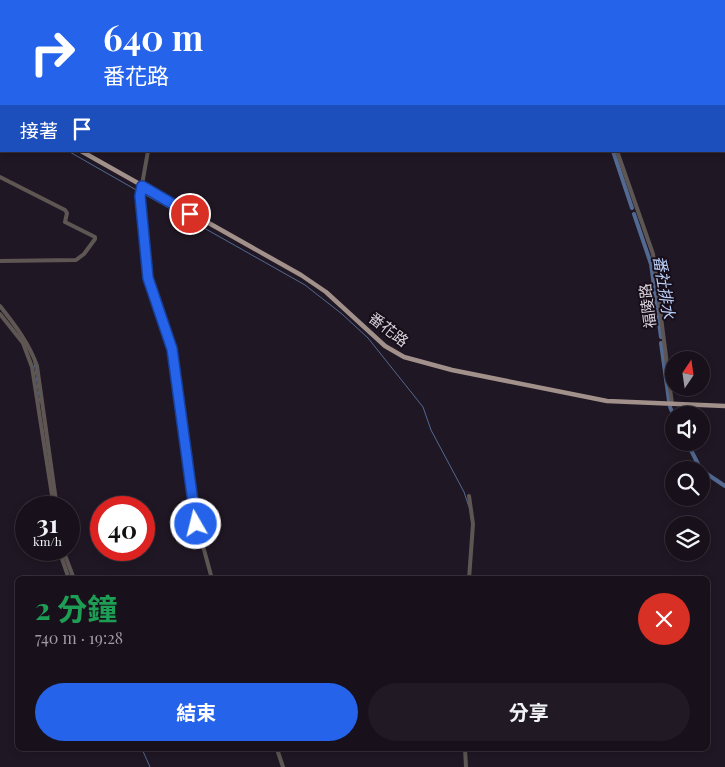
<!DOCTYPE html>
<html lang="zh-TW">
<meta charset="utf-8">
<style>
body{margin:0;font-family:"Playfair Display","Noto Sans TC",serif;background:#211a24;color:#f1f3f6;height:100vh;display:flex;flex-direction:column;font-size:19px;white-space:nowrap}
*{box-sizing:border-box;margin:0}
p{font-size:16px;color:#9f9da3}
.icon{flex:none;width:28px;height:28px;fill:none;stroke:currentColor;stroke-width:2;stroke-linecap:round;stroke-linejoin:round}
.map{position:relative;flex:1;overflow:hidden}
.details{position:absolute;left:15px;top:576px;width:695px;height:175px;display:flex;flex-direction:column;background:#18111b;border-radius:8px;box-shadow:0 2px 8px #0003,0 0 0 1px #36313a}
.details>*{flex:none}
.guide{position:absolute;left:0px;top:0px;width:725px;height:152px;box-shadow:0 2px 8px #0003,0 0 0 1px #36313a;background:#2563eb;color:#fff;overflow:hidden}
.needle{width:32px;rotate:13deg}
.controls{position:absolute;left:665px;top:351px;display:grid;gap:10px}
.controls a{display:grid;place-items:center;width:45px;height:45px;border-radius:50%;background:#18111b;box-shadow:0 2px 8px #0003,0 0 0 1px #36313a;font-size:25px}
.speed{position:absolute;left:15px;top:496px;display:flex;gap:10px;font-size:25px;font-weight:700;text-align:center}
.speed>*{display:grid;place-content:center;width:65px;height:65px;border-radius:50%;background:#18111b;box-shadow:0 2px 8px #0003,0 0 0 1px #36313a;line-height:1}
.speed small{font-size:12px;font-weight:400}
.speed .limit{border:8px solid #d22;background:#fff;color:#111}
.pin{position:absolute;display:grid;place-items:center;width:42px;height:42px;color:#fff;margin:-21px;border:2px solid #fff;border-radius:50%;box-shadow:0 1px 5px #0007}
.me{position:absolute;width:55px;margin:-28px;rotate:352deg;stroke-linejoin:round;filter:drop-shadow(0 0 4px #0008)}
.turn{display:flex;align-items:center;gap:18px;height:105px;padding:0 20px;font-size:22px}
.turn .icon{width:65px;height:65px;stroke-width:2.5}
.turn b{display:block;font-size:35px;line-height:42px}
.then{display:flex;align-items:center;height:48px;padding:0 20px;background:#0003;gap:10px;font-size:19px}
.round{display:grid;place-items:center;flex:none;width:52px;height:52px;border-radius:26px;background:#211a24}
.summary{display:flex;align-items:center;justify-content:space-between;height:85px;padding:0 20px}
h1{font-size:30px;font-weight:700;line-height:38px;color:#1e9e55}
.primary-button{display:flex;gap:10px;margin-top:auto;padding:10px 20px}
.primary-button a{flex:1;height:58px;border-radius:30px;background:#2563eb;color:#fff;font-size:20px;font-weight:700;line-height:58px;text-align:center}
.primary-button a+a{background:#211a24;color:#f1f3f6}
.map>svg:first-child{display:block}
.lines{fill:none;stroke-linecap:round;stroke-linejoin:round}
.stream{stroke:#526992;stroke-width:1}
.canal{stroke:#526992;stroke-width:4}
.minor{stroke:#5e5653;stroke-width:4}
.major{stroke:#a2918b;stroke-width:4.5}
.route-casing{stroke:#184099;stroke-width:12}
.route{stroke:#2563eb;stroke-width:9}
.labels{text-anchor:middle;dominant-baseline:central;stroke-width:4;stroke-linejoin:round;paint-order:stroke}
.street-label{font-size:15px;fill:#d8d2da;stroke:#170e1a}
.water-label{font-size:16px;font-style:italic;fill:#bad0f8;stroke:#170e1a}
</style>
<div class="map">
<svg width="725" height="767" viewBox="0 0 725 767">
<rect width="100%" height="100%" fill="#201724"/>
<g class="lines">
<g class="stream">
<polyline points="0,71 1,73"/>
<polyline points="68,151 138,191"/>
<polyline points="142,193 305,285 342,314 368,338 423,407 431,430 464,492 469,507"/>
<polyline points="34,362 40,403"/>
<polyline points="142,749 150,767"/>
</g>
<g class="canal">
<polyline points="563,0 564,1"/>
<polyline points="613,151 632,208"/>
<polyline points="634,214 651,264 661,337"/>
<polyline points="661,343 669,401"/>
<polyline points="670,407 674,416"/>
<polyline points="687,442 701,470"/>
<polyline points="701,470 725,486"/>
</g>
<g class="minor">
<polyline points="566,0 567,1"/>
<polyline points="176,1 176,0"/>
<polyline points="640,1 640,0"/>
<polyline points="0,65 1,67"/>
<polyline points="148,151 140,196 148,278 172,349 197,524 212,579"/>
<polyline points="617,151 653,254 672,404"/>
<polyline points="0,177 65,210 67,213 65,222 95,237 95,239 84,254 76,260 0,261"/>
<path d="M0,306C15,325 29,343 37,366L57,508"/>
<polyline points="0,314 23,343 32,367 54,508"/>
<polyline points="59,550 69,579"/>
<polyline points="63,550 74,579"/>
<polyline points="469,579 473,524 469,496"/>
<polyline points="277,749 283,767"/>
<polyline points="465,749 466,767"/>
</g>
<g class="major">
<polyline points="0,112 1,113"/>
<polyline points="81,151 301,275 326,292 385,346 404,357 452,370 607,401 725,406"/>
</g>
</g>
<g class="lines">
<defs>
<polyline id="route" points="190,214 142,186 140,196 148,278 172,349 196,524"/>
</defs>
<use href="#route" class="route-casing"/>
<use href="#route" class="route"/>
</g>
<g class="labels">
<g class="street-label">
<text transform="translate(647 306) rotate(-97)">福陵路</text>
<text transform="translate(389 329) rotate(38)">番花路</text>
</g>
<g class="water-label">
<text transform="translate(665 287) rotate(81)">番社排水</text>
</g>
</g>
</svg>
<div class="controls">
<a><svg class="needle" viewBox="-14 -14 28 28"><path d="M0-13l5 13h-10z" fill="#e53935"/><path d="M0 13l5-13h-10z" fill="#9f9da3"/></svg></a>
<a><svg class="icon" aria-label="sound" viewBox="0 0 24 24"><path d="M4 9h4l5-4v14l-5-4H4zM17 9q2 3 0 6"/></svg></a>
<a><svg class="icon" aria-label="search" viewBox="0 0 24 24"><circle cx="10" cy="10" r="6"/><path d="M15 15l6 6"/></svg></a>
<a><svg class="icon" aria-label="layers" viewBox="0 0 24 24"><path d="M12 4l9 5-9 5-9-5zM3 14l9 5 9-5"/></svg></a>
</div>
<div class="speed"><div>31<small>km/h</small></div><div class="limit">40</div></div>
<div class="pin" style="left:190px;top:214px;background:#d93025"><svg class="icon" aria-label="arrive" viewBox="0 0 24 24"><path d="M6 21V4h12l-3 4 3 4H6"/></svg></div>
<svg class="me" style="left:196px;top:524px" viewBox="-20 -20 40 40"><circle r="17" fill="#2563eb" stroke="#fff" stroke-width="3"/><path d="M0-11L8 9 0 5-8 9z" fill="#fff"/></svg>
<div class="guide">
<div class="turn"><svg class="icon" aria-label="right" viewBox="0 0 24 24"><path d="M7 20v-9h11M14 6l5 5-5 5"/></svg><div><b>640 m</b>番花路</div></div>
<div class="then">接著<svg class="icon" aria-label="arrive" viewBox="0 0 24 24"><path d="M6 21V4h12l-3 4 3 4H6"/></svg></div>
</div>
<section class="details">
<div class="summary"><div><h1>2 分鐘</h1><p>740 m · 19:28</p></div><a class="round" style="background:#d93025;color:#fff"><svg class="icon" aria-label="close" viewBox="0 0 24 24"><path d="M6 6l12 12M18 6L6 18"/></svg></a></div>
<div class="primary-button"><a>結束</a><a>分享</a></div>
</section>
</div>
